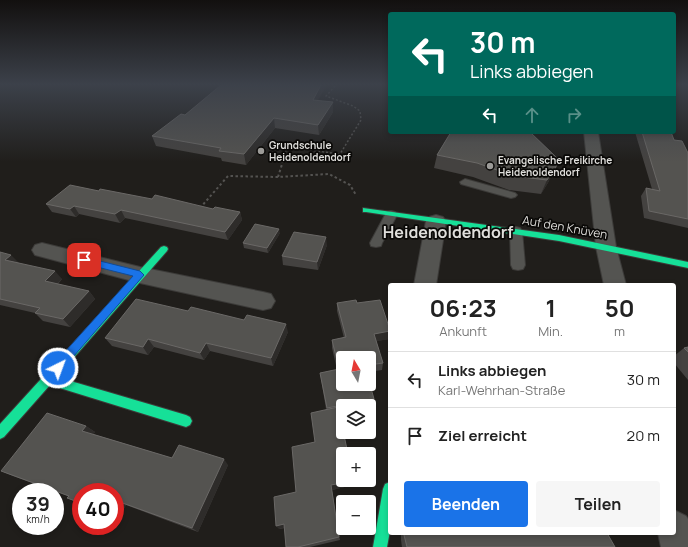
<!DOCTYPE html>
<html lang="de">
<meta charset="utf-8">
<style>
body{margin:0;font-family:Manrope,sans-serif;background:#f6f6f6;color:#222;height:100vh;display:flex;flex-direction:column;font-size:15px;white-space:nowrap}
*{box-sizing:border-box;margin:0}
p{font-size:13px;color:#767676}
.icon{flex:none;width:22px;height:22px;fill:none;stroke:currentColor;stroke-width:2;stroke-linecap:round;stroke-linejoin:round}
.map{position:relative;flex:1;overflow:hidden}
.details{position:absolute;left:388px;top:283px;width:288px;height:252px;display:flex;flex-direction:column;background:#fff;border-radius:4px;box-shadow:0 2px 6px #0003}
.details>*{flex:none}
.top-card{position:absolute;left:388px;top:12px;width:288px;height:122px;border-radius:4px;box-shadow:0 2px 6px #0003;background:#00695c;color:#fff;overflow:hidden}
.needle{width:26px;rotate:350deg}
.buttons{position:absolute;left:336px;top:351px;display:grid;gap:8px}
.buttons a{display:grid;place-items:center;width:40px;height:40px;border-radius:4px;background:#fff;box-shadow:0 2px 6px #0003;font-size:20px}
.speed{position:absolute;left:12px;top:483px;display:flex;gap:8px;font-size:20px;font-weight:700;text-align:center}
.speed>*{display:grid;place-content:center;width:52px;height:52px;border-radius:50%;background:#fff;box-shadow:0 2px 6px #0003;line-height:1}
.speed small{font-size:10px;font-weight:400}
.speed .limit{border:6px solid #d22;background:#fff;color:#111}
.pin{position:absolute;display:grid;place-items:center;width:34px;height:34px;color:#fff;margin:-17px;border-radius:8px;box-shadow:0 2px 6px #0006}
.me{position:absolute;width:44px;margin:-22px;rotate:42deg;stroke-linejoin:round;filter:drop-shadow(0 0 3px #0008)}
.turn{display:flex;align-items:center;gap:14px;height:84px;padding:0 16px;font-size:18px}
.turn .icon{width:52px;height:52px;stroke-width:2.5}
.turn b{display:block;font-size:28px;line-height:34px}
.lanes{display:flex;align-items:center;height:38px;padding:0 16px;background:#0003;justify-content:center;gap:20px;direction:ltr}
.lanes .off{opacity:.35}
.eta{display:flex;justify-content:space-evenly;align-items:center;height:68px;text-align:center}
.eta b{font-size:24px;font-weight:700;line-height:28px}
.primary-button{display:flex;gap:8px;margin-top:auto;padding:8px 16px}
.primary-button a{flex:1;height:46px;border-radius:4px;background:#1a73e8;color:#fff;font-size:16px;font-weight:700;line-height:46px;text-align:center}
.primary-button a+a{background:#f6f6f6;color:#222}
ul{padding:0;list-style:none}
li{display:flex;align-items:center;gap:12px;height:56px;padding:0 16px;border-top:1px solid #e0e0e0}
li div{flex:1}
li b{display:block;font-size:15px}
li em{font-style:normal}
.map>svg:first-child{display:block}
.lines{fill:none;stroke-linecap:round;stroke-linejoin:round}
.lane-casing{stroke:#3c3b39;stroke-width:2}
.street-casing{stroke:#3c3b39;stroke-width:2}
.fast-casing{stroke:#3c3b39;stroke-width:2}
.path-far1{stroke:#545351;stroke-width:1.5;stroke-dasharray:2 2;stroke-linecap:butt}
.path{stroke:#545351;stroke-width:2;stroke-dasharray:2.5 2.5;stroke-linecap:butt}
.lane{fill:#545451;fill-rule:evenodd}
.street{fill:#545451;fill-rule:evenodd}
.fast{fill:#16e098;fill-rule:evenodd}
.wall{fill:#444240}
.shaded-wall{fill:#2e2c2a}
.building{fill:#545350;stroke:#6a6866}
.route{fill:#1a73e8;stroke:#114b97}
.poi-dot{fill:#9c9b98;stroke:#0a0907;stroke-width:1.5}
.labels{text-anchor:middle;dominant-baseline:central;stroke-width:3.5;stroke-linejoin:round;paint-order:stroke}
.far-poi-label{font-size:10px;font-weight:bold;fill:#dfdedb;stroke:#0a0907;text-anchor:start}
.street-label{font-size:12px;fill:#dfdedb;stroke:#0a0907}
.district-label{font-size:16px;font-weight:bold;fill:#dfdedb;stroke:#0a0907}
</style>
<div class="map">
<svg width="688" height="547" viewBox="0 0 688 547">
<rect width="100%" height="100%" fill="#201e1b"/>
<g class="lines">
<defs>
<g id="lane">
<polygon points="465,179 515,193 517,195 515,197 511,198 461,184 460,182"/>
<polygon points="391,211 395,212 397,215 382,243 381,246 376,247 371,246 370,243 385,215 387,212"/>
<polygon points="516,227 520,228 522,231 525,265 523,269 518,270 513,269 511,265 510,231 512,228"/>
</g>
<g id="street">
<polygon points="584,132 598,132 616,247 626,285 604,285 596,247"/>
<polygon points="436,215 443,217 446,221 436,285 414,285 426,221 429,217"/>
<polygon points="42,243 140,267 263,292 271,294 275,301 271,308 263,310 140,283 35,255 32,250 35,245"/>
<polygon points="674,510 686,516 688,519 688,547 661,547 658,533 674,533"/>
</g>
<g id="fast">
<polygon points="363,208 559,235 688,262 688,268 559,241 366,212 363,212"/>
<polygon points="164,246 167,247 168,249 167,251 57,377 186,415 190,417 192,421 190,425 186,427 50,385 4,437 0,439 0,424 161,247"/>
<polygon points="390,482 390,531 387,547 373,547 383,489 385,484"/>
</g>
</defs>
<use href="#lane" class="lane-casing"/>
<use href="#street" class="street-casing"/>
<use href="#fast" class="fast-casing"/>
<polyline class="path-far1" points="283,159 287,147 340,154 361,120 360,111 353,106 326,96 336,85"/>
<g class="path">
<polyline points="278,177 284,158"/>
<polyline points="200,208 228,176 278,177 329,174 350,185 356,195"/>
</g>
<use href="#lane" class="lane"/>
<use href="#street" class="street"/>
<use href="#fast" class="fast"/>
</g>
<g class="wall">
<polygon points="318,100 333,112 319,135 275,128 246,165 222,161 221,158 156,146 152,136 185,115"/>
<polygon points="451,132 549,181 541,194 509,190 473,177 434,168 437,155"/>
<polygon points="635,132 671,132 674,140 688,153 688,228 644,218 641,196 646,188 652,189"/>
<polygon points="99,191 213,209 240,212 242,220 228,240 125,218 120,223 79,214 76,217 52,212 46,204"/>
<polygon points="280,233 268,253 244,248 243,243"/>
<polygon points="327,245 318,270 283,265 282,256"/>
<polygon points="0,252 19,263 62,279 58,284 89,291 95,299 70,327 43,321 35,313 0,305"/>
<polygon points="337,303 357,303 389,339 376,341 383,363 382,370 369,372 369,358 343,358 374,399 373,406 369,407 369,406 343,406 343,412 340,413 353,481 353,485 332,490 340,540 310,547 286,547 285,528 279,529 296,492 315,442 326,409 320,373 337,370 332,348 332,340 344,338 337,311"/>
<polygon points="288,332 273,366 210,351 204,360 154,347 148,355 112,346 105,338"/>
<polygon points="688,347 688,380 674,363 674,356 684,348"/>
<polygon points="86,426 95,432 93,434 172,458 228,465 198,532 126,505 119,517 115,516 115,492 81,492 81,504 67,498 68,496 13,476 1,471"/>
<polygon points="401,533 607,533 615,547 402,547 401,540"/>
</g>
<g class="shaded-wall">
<polygon points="321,85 327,85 313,109 313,100"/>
<polygon points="333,102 333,112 319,135 318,125"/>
<polygon points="274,118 275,128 246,165 244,154"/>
<polygon points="556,167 549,181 541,194 547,180"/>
<polygon points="74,206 79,214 76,217 70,209"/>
<polygon points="121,210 125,218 120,223 115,214"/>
<polygon points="240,212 242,220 228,240 225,232"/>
<polygon points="279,229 280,233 268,253 267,248"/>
<polygon points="326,237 327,245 318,270 317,262"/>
<polygon points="11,255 19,263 5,260"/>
<polygon points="55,271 62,279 52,289 45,281"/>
<polygon points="89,291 95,299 70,327 63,319"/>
<polygon points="286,324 288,332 273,366 271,358"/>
<polygon points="390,331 389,339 373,342 374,334"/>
<polygon points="148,339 154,347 148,355 143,347"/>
<polygon points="206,343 210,351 204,360 200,353"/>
<polygon points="86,426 95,432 91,437 82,431"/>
<polygon points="224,459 228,465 198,532 192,528"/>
<polygon points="353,481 353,485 332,490 331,485"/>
<polygon points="117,501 126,505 119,517 115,515 115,505"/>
<polygon points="284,524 286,527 279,529 276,526"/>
</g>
<g class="building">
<polygon points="221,85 321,85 313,100 333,102 318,125 274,118 244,154 219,151 221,148 152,136 181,114 185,115"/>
<polygon points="451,132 530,132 557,158 556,167 547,180 514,176 477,163 437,155"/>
<polygon points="642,132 671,132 674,140 682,141 688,153 688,219 649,211 646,188 660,191"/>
<polygon points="70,185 99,191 100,189 152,199 155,195 213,209 215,207 240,212 225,232 121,210 115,214 74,206 70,209 46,204"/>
<polygon points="255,224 279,229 267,248 243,243"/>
<polygon points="294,232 326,237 317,262 282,256"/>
<polygon points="0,252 11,255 5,260 55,271 45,281 89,291 63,319 35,313 40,308 0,299"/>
<polygon points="136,299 188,311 191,307 244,320 247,315 286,324 271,358 206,343 200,353 148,339 143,347 105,338"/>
<polygon points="356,300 357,303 380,300 390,330 390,331 374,334 383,363 369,365 369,358 343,358 343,384 369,384 369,381 374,399 327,408 320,373 339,369 332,340 346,337 337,303"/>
<polygon points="688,347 688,352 684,348"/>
<polygon points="338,407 348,454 343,454 343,480 353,480 353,481 331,485 339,537 298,547 286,547 284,524 276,526 274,497 296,492 292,447 315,442 311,413"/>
<polygon points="47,413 86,426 82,431 172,458 179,445 224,459 192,528 117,501 115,505 115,492 81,492 81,503 67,498 69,496 1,471"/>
<polygon points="404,533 607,533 615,547 407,547 404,535"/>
</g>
<linearGradient id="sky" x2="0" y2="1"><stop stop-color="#12100f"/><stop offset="0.52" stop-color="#3c414a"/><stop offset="1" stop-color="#3c414a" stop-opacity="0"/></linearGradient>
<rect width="688" height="162" fill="url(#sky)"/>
<polygon class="route" points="84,257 140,271 144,275 61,371 58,373 54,371 52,368 54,364 133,276 81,263 80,260"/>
<g class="poi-dot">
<circle cx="261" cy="151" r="4"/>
<circle cx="490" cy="166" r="4"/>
</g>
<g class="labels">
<g class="far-poi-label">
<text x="269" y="145">Grundschule<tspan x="269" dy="12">Heidenoldendorf</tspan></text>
<text x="498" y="160">Evangelische Freikirche<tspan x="498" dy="12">Heidenoldendorf</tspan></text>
</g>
<g class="street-label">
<text transform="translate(565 227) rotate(10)">Auf den Knüven</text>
</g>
<g class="district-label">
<text x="448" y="232">Heidenoldendorf</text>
</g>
</g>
</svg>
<div class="buttons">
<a><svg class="needle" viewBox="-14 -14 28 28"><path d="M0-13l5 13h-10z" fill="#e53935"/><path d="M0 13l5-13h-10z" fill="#767676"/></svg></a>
<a><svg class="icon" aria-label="layers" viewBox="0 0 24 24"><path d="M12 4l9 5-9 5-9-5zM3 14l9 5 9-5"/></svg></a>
<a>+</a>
<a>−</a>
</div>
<div class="speed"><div>39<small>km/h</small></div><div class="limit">40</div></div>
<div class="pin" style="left:84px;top:260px;background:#d93025"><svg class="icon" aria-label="arrive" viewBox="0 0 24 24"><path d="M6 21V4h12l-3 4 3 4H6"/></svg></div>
<svg class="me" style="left:58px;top:368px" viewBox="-20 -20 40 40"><circle r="17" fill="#1a73e8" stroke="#fff" stroke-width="3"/><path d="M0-11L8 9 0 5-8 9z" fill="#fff"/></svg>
<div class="top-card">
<div class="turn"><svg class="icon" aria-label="left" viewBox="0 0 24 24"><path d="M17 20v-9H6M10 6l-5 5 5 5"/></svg><div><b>30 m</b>Links abbiegen</div></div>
<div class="lanes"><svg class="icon" aria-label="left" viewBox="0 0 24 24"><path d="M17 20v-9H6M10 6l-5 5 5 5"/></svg><svg class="icon off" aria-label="ahead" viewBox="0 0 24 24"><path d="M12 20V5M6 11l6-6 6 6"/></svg><svg class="icon off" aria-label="right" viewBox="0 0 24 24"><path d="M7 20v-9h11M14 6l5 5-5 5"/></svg></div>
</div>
<section class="details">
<div class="eta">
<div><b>06:23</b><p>Ankunft</p></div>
<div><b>1</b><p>Min.</p></div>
<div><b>50</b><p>m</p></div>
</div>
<ul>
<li><svg class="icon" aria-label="left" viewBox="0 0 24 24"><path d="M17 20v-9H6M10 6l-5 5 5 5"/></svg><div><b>Links abbiegen</b><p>Karl-Wehrhan-Straße</p></div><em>30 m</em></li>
<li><svg class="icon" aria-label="arrive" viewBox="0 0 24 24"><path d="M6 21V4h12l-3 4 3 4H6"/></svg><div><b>Ziel erreicht</b></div><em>20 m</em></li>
</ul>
<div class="primary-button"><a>Beenden</a><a>Teilen</a></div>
</section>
</div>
